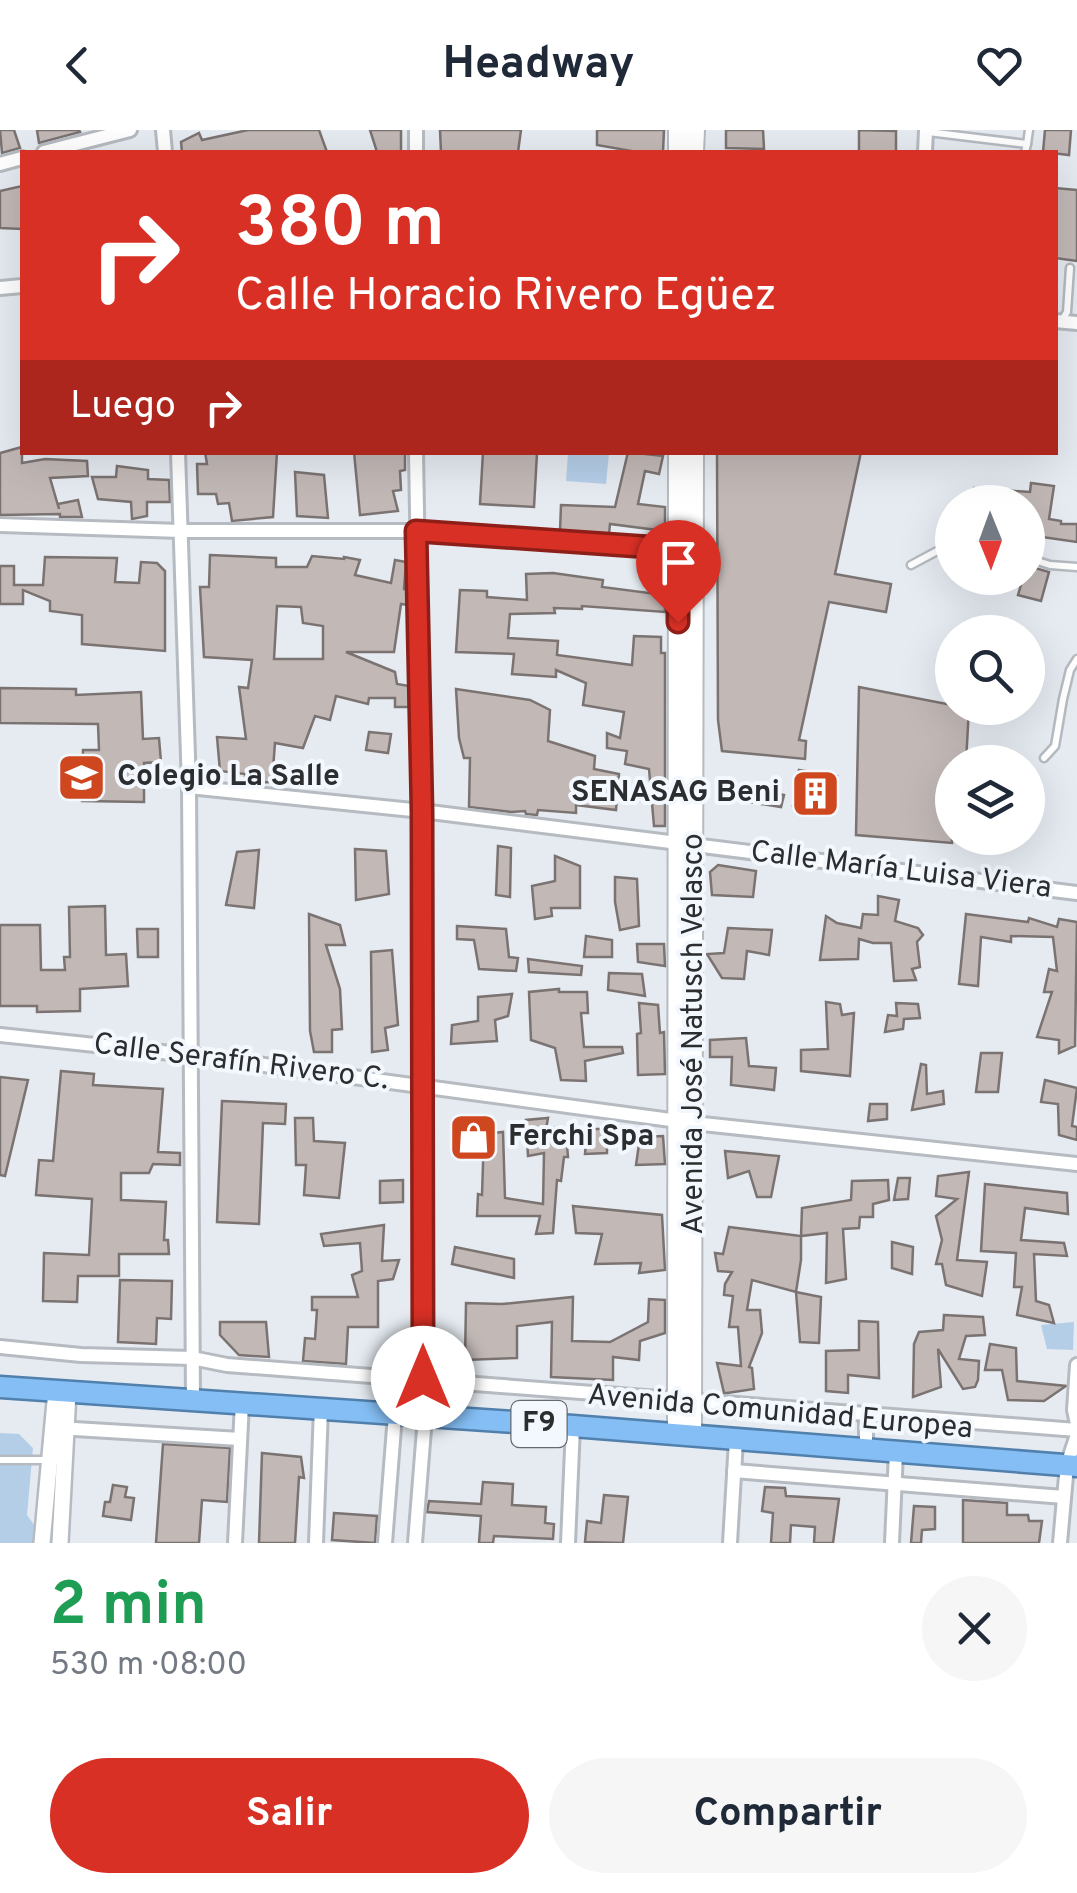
<!DOCTYPE html>
<html lang="es">
<meta charset="utf-8">
<style>
body{margin:0;font-family:Overpass,sans-serif;background:#f6f6f7;color:#1f2937;height:100vh;display:flex;flex-direction:column;font-size:38px;white-space:nowrap}
*{box-sizing:border-box;margin:0}
p{font-size:32px;color:#747a83}
.icon{flex:none;width:55px;height:55px;fill:none;stroke:currentColor;stroke-width:2;stroke-linecap:round;stroke-linejoin:round}
.map{position:relative;height:1413px;overflow:hidden}
.panel{display:flex;flex-direction:column;background:#fff;flex:1}
.panel>*{flex:none}
.top-card{position:absolute;left:20px;top:20px;width:1038px;height:305px;border-radius:0px;box-shadow:0 10px 40px #0002;background:#d93025;color:#fff;overflow:hidden}
.needle{width:65px;rotate:179deg}
.fabs{position:absolute;left:935px;top:355px;display:grid;gap:20px}
.fabs a{display:grid;place-items:center;width:110px;height:110px;border-radius:50%;background:#fff;box-shadow:0 10px 40px #0002;font-size:50px}
.pin{position:absolute;display:grid;place-items:center;width:85px;height:85px;color:#fff;margin:-102px -42px;border-radius:50% 50% 50% 0;rotate:-45deg;box-shadow:0 0 10px #0007}
.pin .icon{rotate:45deg}
.me{position:absolute;width:110px;margin:-55px;rotate:0deg;stroke-linejoin:round;filter:drop-shadow(0 0 8px #0008)}
.turn{display:flex;align-items:center;gap:35px;height:210px;padding:0 50px;font-size:45px}
.turn .icon{width:130px;height:130px;stroke-width:2.5}
.turn b{display:block;font-size:70px;line-height:85px}
.then{display:flex;align-items:center;height:95px;padding:0 50px;background:#0003;gap:20px;font-size:38px}
.round{display:grid;place-items:center;flex:none;width:105px;height:105px;border-radius:52px;background:#f6f6f7}
.headline{display:flex;align-items:center;justify-content:space-between;height:170px;padding:0 50px}
h1{font-size:60px;font-weight:700;line-height:75px;color:#1e9e55}
.button{display:flex;gap:20px;margin-top:auto;padding:20px 50px}
.button a{flex:1;height:115px;border-radius:60px;background:#d93025;color:#fff;font-size:40px;font-weight:700;line-height:115px;text-align:center}
.button a+a{background:#f6f6f7;color:#1f2937}
header{display:flex;justify-content:space-between;align-items:center;height:130px;padding:0 50px;background:#fff;font-size:45px;font-weight:700}
.map>svg:first-child{display:block}
.green{fill:#b5cee8}
.building{fill:#c2b9b7;stroke:#7b7371;stroke-width:2.5;fill-rule:evenodd}
.lines{fill:none;stroke-linecap:round;stroke-linejoin:round}
.service-casing{stroke:#b5bbc0;stroke-width:11}
.minor-casing{stroke:#b5bbc0;stroke-width:18}
.tertiary-casing{stroke:#b5bbc0;stroke-width:20}
.secondary-casing{stroke:#b5bbc0;stroke-width:22}
.trunk-casing{stroke:#5180ad;stroke-width:25}
.service{stroke:#fff;stroke-width:6}
.minor{stroke:#fff;stroke-width:12}
.tertiary{stroke:#fff;stroke-width:15}
.secondary{stroke:#fff;stroke-width:18}
.trunk{stroke:#84bef4;stroke-width:20}
.route-casing{stroke:#8d1f18;stroke-width:25}
.route{stroke:#d93025;stroke-width:18}
.labels{text-anchor:middle;dominant-baseline:central;stroke-width:8;stroke-linejoin:round;paint-order:stroke}
.shield{fill:#f2f8fe;stroke:#676a6d;stroke-width:2.5}
.shield-label{font-size:28px;font-weight:bold;fill:#2b2d2f}
.poi-label{font-size:30px;font-weight:bold;fill:#2b2d2f;stroke:#f2f8fe;text-anchor:start}
.street-label{font-size:30px;fill:#2b2d2f;stroke:#f2f8fe}
</style>
<header><svg class="icon" aria-label="back" viewBox="0 0 24 24"><path d="M15 5l-7 7 7 7"/></svg>Headway<svg class="icon" aria-label="heart" viewBox="0 0 24 24"><path d="M12 20l-8-8c-3-5 5-10 8-4 3-6 11-1 8 4z"/></svg></header>
<div class="map">
<svg width="1077" height="1413" viewBox="0 0 1077 1413">
<rect width="100%" height="100%" fill="#e5ebf1"/>
<g class="green">
<polygon points="568,323 609,323 606,354 566,351"/>
<polygon points="1074,1192 1073,1220 1047,1219 1041,1195"/>
<polygon points="0,1303 19,1304 33,1318 27,1385 35,1396 34,1413 0,1413"/>
</g>
<g class="building">
<polygon points="0,0 14,0 20,18 2,23"/>
<polygon points="37,0 79,0 80,2 39,13"/>
<polygon points="248,0 319,0 327,22 182,22 181,12 199,3 202,10"/>
<polygon points="370,0 401,0 401,22 377,22"/>
<polygon points="440,0 521,0 518,22 441,22"/>
<polygon points="597,0 664,0 663,22 637,22 597,15"/>
<polygon points="726,0 763,0 764,19 726,18"/>
<polygon points="859,0 896,1 896,22 859,22"/>
<polygon points="1045,0 1071,0 1069,25 1043,22"/>
<polygon points="22,56 22,99 0,98 0,61"/>
<polygon points="1055,58 1077,60 1077,131 1055,128"/>
<polygon points="22,317 22,333 45,329 87,331 88,346 50,348 59,379 58,374 78,370 82,387 60,387 60,384 0,385 0,323"/>
<polygon points="205,322 277,322 273,387 232,391 229,373 218,374 216,364 198,364 197,334 207,334"/>
<polygon points="354,322 405,323 405,340 400,341 401,360 393,361 398,381 360,385"/>
<polygon points="483,322 537,323 534,377 480,374"/>
<polygon points="628,322 663,326 659,344 645,341 638,374 665,377 665,401 610,394 609,404 560,401 561,375 615,377"/>
<polygon points="717,322 861,322 835,444 891,454 886,482 829,472 799,610 806,611 805,629 722,621 718,590"/>
<polygon points="117,336 148,340 148,349 169,350 170,372 147,372 147,386 132,389 131,372 98,369 92,347 116,347"/>
<polygon points="295,342 324,345 328,388 297,386"/>
<polygon points="1031,353 1054,356 1049,389 1061,391 1061,394 1077,394 1077,412 1028,405 1028,372 973,372 974,358 1030,362"/>
<path d="M210,425L276,428V437H307L312,426L344,429V427L360,430L355,445L391,453L395,430L406,432L404,459H408L409,475L401,474L394,522H346L395,542L397,554L409,556V577H395V568H369L368,574L336,566L330,590L315,586L303,618L275,613L272,652L245,653V644L220,641L217,607L246,609L239,557L248,558L252,530L204,527L200,457H209ZM277,476L301,477L303,493L323,496V529H274Z"/>
<polygon points="45,427 117,428 115,452 139,453 141,432 157,433 165,441 165,521 82,514 82,485 50,481 50,471 23,460 23,474 0,474 0,436 14,436 14,455 43,455"/>
<polygon points="1028,436 1049,442 1041,471 1018,465 1023,448 1028,448"/>
<polygon points="553,443 603,450 602,457 665,465 665,482 582,476 582,479 554,478 555,483 510,484 508,508 558,511 557,525 632,535 634,506 661,507 661,523 665,523 665,696 654,696 649,639 625,634 627,621 607,618 607,603 620,608 624,582 583,575 586,553 556,540 556,547 512,544 514,524 456,522 460,460 487,461 487,467 527,470 526,444"/>
<polygon points="859,557 952,575 952,578 969,578 966,632 952,632 952,713 856,705"/>
<polygon points="0,558 76,559 76,565 141,562 143,609 159,608 161,632 144,633 144,672 82,671 83,620 99,620 98,594 0,593"/>
<polygon points="456,559 530,570 550,580 548,611 595,626 594,639 619,644 616,680 576,675 576,683 538,680 537,685 526,684 525,681 511,682 469,677 470,628 464,628 459,608"/>
<polygon points="369,602 391,604 388,623 366,620"/>
<polygon points="799,640 837,646 831,682 793,676"/>
<polygon points="742,657 784,665 781,677 742,671"/>
<polygon points="498,716 511,718 510,767 496,765"/>
<polygon points="355,719 386,721 389,764 356,770"/>
<polygon points="259,720 254,778 226,775 237,722"/>
<polygon points="555,726 580,736 580,778 551,778 552,786 535,789 532,756 555,751"/>
<polygon points="718,735 756,741 753,767 712,765 710,742"/>
<polygon points="615,747 637,749 639,796 620,800 615,772"/>
<polygon points="878,766 899,770 895,791 918,798 923,805 917,812 920,837 912,839 916,850 894,851 891,813 873,813 859,809 858,829 820,830 826,786 837,793 861,798 863,784 878,785"/>
<polygon points="105,776 106,825 126,824 128,856 80,859 80,881 37,882 37,876 0,876 0,795 40,795 41,840 65,840 64,827 70,827 69,777"/>
<polygon points="309,784 340,795 345,815 326,815 340,859 342,899 332,900 332,922 314,922 310,901"/>
<polygon points="966,784 1028,792 1029,788 1057,797 1059,789 1077,792 1075,916 1059,923 1059,910 1037,907 1052,862 1044,862 1049,839 1057,841 1053,807 1011,806 1011,812 981,807 978,856 959,854"/>
<polygon points="457,796 506,799 509,827 518,828 516,841 479,839 474,810 457,809"/>
<polygon points="728,798 772,800 769,825 747,821 744,849 722,848 707,824 724,823"/>
<polygon points="137,799 158,799 158,827 138,827"/>
<polygon points="586,806 612,810 612,827 584,827"/>
<polygon points="637,814 664,814 665,836 638,832"/>
<polygon points="392,820 398,895 385,898 388,920 372,922 371,822"/>
<polygon points="528,829 582,836 581,845 529,842"/>
<polygon points="609,843 642,844 645,866 608,860"/>
<polygon points="559,859 559,862 587,862 588,883 581,883 584,917 622,917 623,923 585,931 586,951 561,950 555,918 531,910 529,862"/>
<polygon points="512,864 508,886 495,890 497,911 451,914 452,895 478,891 478,867"/>
<polygon points="826,872 840,874 842,885 854,883 850,946 801,941 801,920 828,919"/>
<polygon points="639,873 658,875 660,903 664,902 665,944 638,945 637,904 641,903"/>
<polygon points="896,873 918,874 920,888 904,889 903,899 885,902 888,885 897,886"/>
<polygon points="746,908 749,936 776,938 774,960 731,955 732,927 710,927 710,910"/>
<polygon points="981,923 1002,923 998,962 976,962"/>
<polygon points="921,934 926,935 927,964 943,961 944,974 912,980"/>
<polygon points="61,941 94,944 93,955 163,959 158,1022 180,1023 180,1035 153,1034 149,1043 121,1043 121,1070 166,1072 164,1110 168,1110 169,1124 119,1124 119,1146 78,1146 77,1172 43,1171 44,1123 89,1125 92,1069 36,1065 39,1030 53,1031"/>
<polygon points="0,947 28,950 5,1046 0,1045"/>
<polygon points="1045,950 1077,958 1072,996 1077,997 1077,1010 1059,1005 1058,974 1041,972"/>
<polygon points="222,971 286,974 285,994 263,993 259,1094 217,1092"/>
<polygon points="870,974 887,974 887,989 868,991"/>
<polygon points="295,988 313,988 314,1011 345,1013 339,1068 304,1065 306,1035 296,1035"/>
<polygon points="548,988 546,999 557,997 557,1014 567,1015 568,1027 564,1027 561,1051 557,1050 553,1103 536,1104 540,1086 477,1086 478,1064 482,1065 484,1004 503,1002 505,1068 543,1074 544,1023 528,1026 526,990"/>
<polygon points="587,999 607,999 607,1023 585,1024"/>
<polygon points="663,1006 665,1034 636,1035 640,1007"/>
<polygon points="725,1021 779,1026 771,1067 757,1067 749,1041 728,1048"/>
<polygon points="969,1042 957,1130 987,1132 982,1166 946,1155 942,1134 936,1134 942,1110 936,1086 957,1069 936,1066 938,1046"/>
<polygon points="898,1048 910,1048 908,1069 894,1070"/>
<polygon points="403,1050 403,1072 380,1073 380,1051"/>
<polygon points="888,1050 889,1070 873,1074 873,1087 860,1087 859,1098 843,1099 846,1149 826,1153 827,1103 801,1106 802,1078 851,1070 852,1051"/>
<polygon points="985,1054 1067,1063 1068,1084 1025,1078 1021,1110 1064,1113 1067,1126 1034,1124 1036,1171 1049,1175 1054,1193 1017,1185 1022,1157 1014,1157 1016,1123 981,1121"/>
<polygon points="573,1076 662,1085 665,1140 639,1143 641,1133 595,1134 602,1104 576,1103"/>
<polygon points="384,1095 382,1131 399,1130 393,1149 378,1151 378,1197 348,1197 346,1234 303,1231 305,1208 315,1209 317,1180 312,1180 312,1167 358,1167 352,1145 362,1141 360,1113 324,1116 321,1104"/>
<polygon points="729,1097 801,1106 801,1130 796,1162 752,1150 747,1180 760,1180 762,1203 749,1237 752,1238 754,1259 727,1263 724,1263 717,1233 741,1236 738,1197 729,1197 733,1166 724,1165 725,1154 732,1142 718,1141 715,1123 723,1124"/>
<polygon points="892,1112 913,1117 912,1144 892,1138"/>
<polygon points="455,1117 514,1129 514,1148 452,1134"/>
<polygon points="120,1150 172,1151 171,1189 157,1188 156,1214 118,1212"/>
<polygon points="796,1162 821,1167 819,1213 800,1212"/>
<polygon points="573,1167 572,1211 610,1212 648,1192 649,1169 665,1170 665,1203 640,1211 639,1230 613,1227 613,1250 551,1247 552,1192 517,1196 517,1228 465,1230 466,1173 502,1174"/>
<polygon points="944,1185 983,1187 985,1205 966,1206 959,1229 979,1231 978,1250 975,1257 963,1259 938,1219 941,1257 913,1267 914,1214 919,1202 943,1200"/>
<polygon points="859,1191 878,1192 879,1248 848,1245 848,1263 826,1261 826,1221 859,1220"/>
<polygon points="220,1192 266,1192 269,1227 239,1225 220,1205"/>
<polygon points="990,1214 1016,1218 1017,1251 1066,1256 1044,1271 1008,1270 1002,1240 985,1240"/>
<polygon points="163,1314 230,1318 227,1372 202,1370 199,1413 156,1413"/>
<polygon points="262,1323 301,1327 304,1348 299,1347 295,1413 259,1413"/>
<polygon points="483,1352 513,1354 512,1375 546,1377 545,1393 554,1394 553,1409 494,1406 493,1413 479,1413 481,1386 427,1382 429,1371 481,1374"/>
<polygon points="113,1355 127,1357 125,1367 134,1368 131,1390 103,1386 105,1372 110,1372"/>
<polygon points="765,1357 785,1358 786,1366 839,1369 833,1413 814,1413 815,1397 791,1395 790,1413 771,1413 773,1383 762,1381"/>
<polygon points="604,1365 628,1367 623,1413 585,1412 587,1391 601,1393"/>
<polygon points="963,1370 1007,1373 1007,1385 1028,1385 1029,1391 1042,1391 1039,1413 963,1413"/>
<polygon points="914,1376 935,1377 935,1399 922,1400 921,1413 911,1413"/>
<polygon points="334,1383 377,1386 375,1413 332,1410"/>
</g>
<g class="lines">
<defs>
<g id="service">
<polyline points="928,2 1027,14 1025,22"/>
<polyline points="1027,14 1029,0"/>
<polyline points="1062,190 1067,182 1070,138"/>
<polyline points="1028,428 1050,435 1077,437"/>
<polyline points="911,435 952,413"/>
<polyline points="1044,628 1055,616 1063,569 1070,540 1077,529"/>
<polyline points="0,1330 47,1330"/>
</g>
<g id="minor">
<polyline points="163,0 165,22"/>
<polyline points="44,22 130,0"/>
<polyline points="416,22 416,0"/>
<polyline points="925,22 926,0"/>
<polyline points="0,34 22,28"/>
<polyline points="0,158 22,156"/>
<polyline points="1055,191 1077,193"/>
<polyline points="178,322 189,657 193,1270"/>
<polyline points="0,395 181,401 417,401 683,419"/>
<polyline points="189,657 422,681 1077,763"/>
<polyline points="0,905 190,925 693,993 1077,1034"/>
<polyline points="0,1217 81,1225 192,1228 227,1235 1077,1300"/>
<polyline points="1077,1235 1074,1280 1077,1294"/>
<polyline points="58,1298 240,1309"/>
<polyline points="866,1319 866,1283"/>
<polyline points="734,1341 1064,1367"/>
<polyline points="235,1413 242,1273"/>
<polyline points="316,1413 321,1278"/>
<polyline points="385,1413 395,1285"/>
<polyline points="415,1413 425,1287 422,681 416,322"/>
<polyline points="568,1413 573,1296"/>
<polyline points="730,1413 736,1310"/>
<polyline points="892,1413 896,1322"/>
<polyline points="1060,1413 1067,1335 1077,1305"/>
</g>
<g id="tertiary">
<polyline points="42,1413 56,1261"/>
<polyline points="60,1413 68,1262"/>
</g>
<g id="secondary">
<polyline points="678,22 678,0"/>
<polyline points="694,22 695,0"/>
<polyline points="677,1304 678,322"/>
<polyline points="692,1305 694,322"/>
</g>
<polyline id="trunk" points="0,1257 573,1296 1077,1336"/>
</defs>
<use href="#service" class="service-casing"/>
<use href="#minor" class="minor-casing"/>
<use href="#tertiary" class="tertiary-casing"/>
<use href="#secondary" class="secondary-casing"/>
<use href="#trunk" class="trunk-casing"/>
<use href="#service" class="service"/>
<use href="#minor" class="minor"/>
<use href="#tertiary" class="tertiary"/>
<use href="#secondary" class="secondary"/>
<use href="#trunk" class="trunk"/>
</g>
<g class="lines">
<defs>
<polyline id="route" points="423,1248 422,681 416,401 678,419 678,492"/>
</defs>
<use href="#route" class="route-casing"/>
<use href="#route" class="route"/>
</g>
<defs>
<symbol id="school-square" viewBox="-11 -11 22 22"><rect x="-9" y="-9" width="18" height="18" rx="4" fill="#cf471e" stroke="#f2f8fe"/><path d="M0-5L7-2L0 1L-7-2ZM-4 1L0 2.5L4 1V4Q0 6-4 4Z" fill="#fff"/></symbol>
<symbol id="building-square" viewBox="-11 -11 22 22"><rect x="-9" y="-9" width="18" height="18" rx="4" fill="#cf471e" stroke="#f2f8fe"/><path d="M-4-6H4V6H1V3H-1V6H-4ZM-2.5-4.3h1.7v1.8h-1.7ZM.8-4.3h1.7v1.8H.8ZM-2.5-1h1.7V.8h-1.7ZM.8-1h1.7V.8H.8Z" fill="#fff"/></symbol>
<symbol id="shop-square" viewBox="-11 -11 22 22"><rect x="-9" y="-9" width="18" height="18" rx="4" fill="#cf471e" stroke="#f2f8fe"/><path d="M-5-2.5h2.3a2.7 3.5 0 0 1 5.4 0H5L5.5 6h-11ZM-1.5-2.5h3a1.5 2.3 0 0 0-3 0Z" fill="#fff"/></symbol>
</defs>
<g fill-rule="evenodd">
<use href="#school-square" x="54" y="620" width="55" height="55"/>
<use href="#building-square" x="788" y="636" width="55" height="55"/>
<use href="#shop-square" x="446" y="980" width="55" height="55"/>
</g>
<g class="labels">
<rect class="shield" x="511.5" y="1271" width="55" height="46" rx="8"/>
<g class="shield-label">
<text x="539" y="1294">F9</text>
</g>
<g class="poi-label">
<text x="117" y="647">Colegio La Salle</text>
<text x="780" y="663" text-anchor="end">SENASAG Beni</text>
<text x="508" y="1007">Ferchi Spa</text>
</g>
<g class="street-label">
<text transform="translate(901 741) rotate(7)">Calle María Luisa Viera</text>
<text transform="translate(694 904) rotate(-90)">Avenida José Natusch Velasco</text>
<text transform="translate(241 933) rotate(7)">Calle Serafín Rivero C.</text>
<text transform="translate(780 1283) rotate(5)">Avenida Comunidad Europea</text>
</g>
</g>
</svg>
<div class="fabs">
<a><svg class="needle" viewBox="-14 -14 28 28"><path d="M0-13l5 13h-10z" fill="#e53935"/><path d="M0 13l5-13h-10z" fill="#747a83"/></svg></a>
<a><svg class="icon" aria-label="search" viewBox="0 0 24 24"><circle cx="10" cy="10" r="6"/><path d="M15 15l6 6"/></svg></a>
<a><svg class="icon" aria-label="layers" viewBox="0 0 24 24"><path d="M12 4l9 5-9 5-9-5zM3 14l9 5 9-5"/></svg></a>
</div>
<div class="pin" style="left:678px;top:492px;background:#d93025"><svg class="icon" aria-label="arrive" viewBox="0 0 24 24"><path d="M6 21V4h12l-3 4 3 4H6"/></svg></div>
<svg class="me" style="left:423px;top:1248px" viewBox="-20 -20 40 40"><circle r="19" fill="#fff"/><path d="M0-13L10 11 0 6-10 11z" fill="#d93025"/></svg>
<div class="top-card">
<div class="turn"><svg class="icon" aria-label="right" viewBox="0 0 24 24"><path d="M7 20v-9h11M14 6l5 5-5 5"/></svg><div><b>380 m</b>Calle Horacio Rivero Egüez</div></div>
<div class="then">Luego<svg class="icon" aria-label="right" viewBox="0 0 24 24"><path d="M7 20v-9h11M14 6l5 5-5 5"/></svg></div>
</div>
</div>
<section class="panel">
<div class="headline"><div><h1>2 min</h1><p>530 m · 08:00</p></div><a class="round"><svg class="icon" aria-label="close" viewBox="0 0 24 24"><path d="M6 6l12 12M18 6L6 18"/></svg></a></div>
<div class="button"><a>Salir</a><a>Compartir</a></div>
</section>
